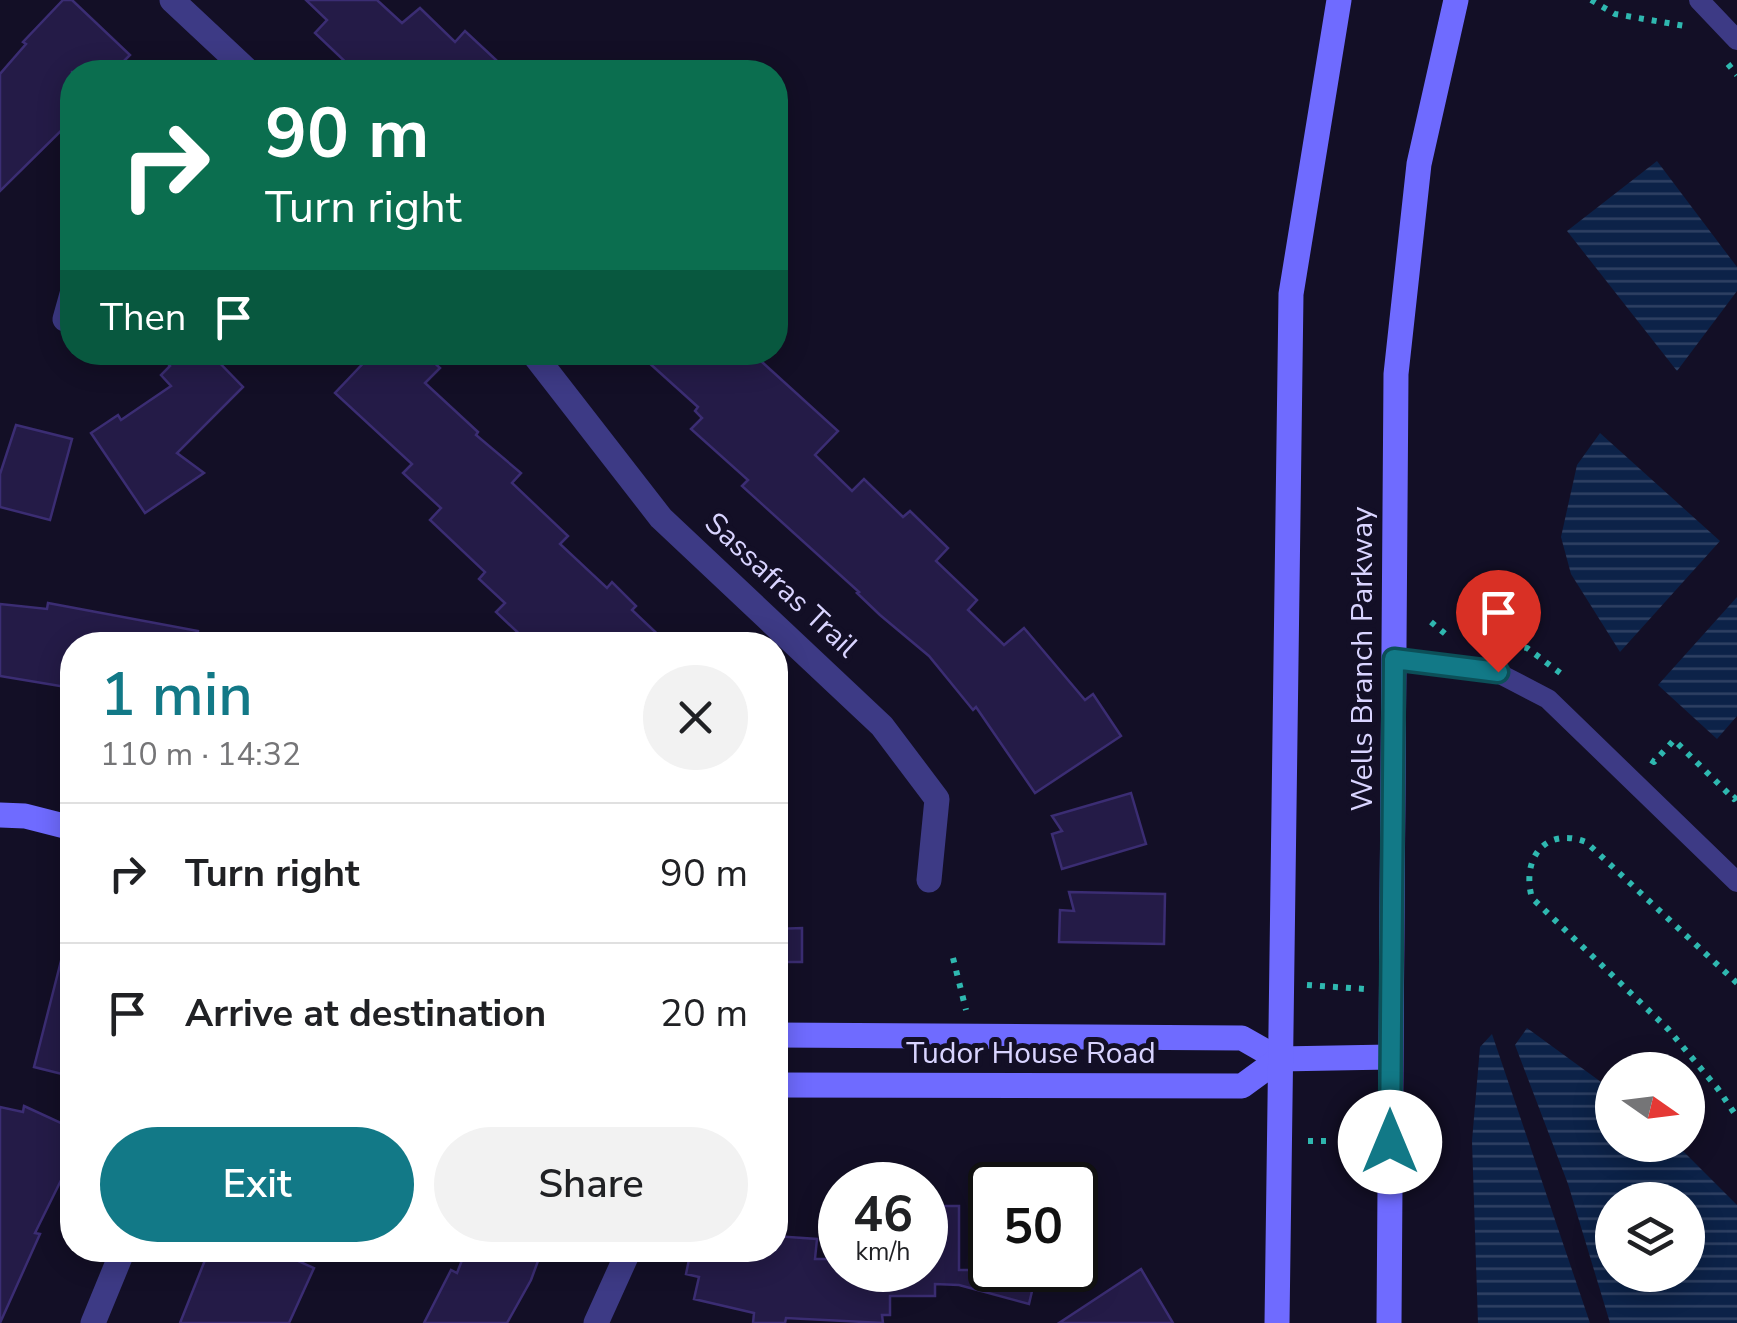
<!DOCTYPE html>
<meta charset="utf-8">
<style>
body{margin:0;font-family:"Nunito Sans",sans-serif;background:#f2f2f2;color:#202124;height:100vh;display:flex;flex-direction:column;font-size:38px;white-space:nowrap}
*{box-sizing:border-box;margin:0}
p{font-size:32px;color:#757577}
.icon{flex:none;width:55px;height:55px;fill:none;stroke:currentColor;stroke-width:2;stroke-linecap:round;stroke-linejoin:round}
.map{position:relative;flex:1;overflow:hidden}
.details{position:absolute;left:60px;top:632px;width:728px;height:630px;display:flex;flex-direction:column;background:#fff;border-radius:40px;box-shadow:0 5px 25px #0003}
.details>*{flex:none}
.banner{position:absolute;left:60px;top:60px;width:728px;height:305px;border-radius:40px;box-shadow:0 5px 25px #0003;background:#0b6e4f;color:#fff;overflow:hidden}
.needle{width:65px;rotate:104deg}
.controls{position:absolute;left:1595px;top:1052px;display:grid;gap:20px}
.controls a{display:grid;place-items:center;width:110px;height:110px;border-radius:50%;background:#fff;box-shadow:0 5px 25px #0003;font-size:50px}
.speed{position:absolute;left:818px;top:1162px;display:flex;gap:20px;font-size:50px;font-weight:700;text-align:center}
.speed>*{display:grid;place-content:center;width:130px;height:130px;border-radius:50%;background:#fff;box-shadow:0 5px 25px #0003;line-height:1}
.speed small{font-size:25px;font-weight:400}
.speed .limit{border:5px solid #111;border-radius:15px;background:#fff;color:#111}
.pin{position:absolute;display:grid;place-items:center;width:85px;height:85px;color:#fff;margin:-102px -42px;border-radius:50% 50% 50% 0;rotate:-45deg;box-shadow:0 0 10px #0007}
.pin .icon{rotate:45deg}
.me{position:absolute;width:110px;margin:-55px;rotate:0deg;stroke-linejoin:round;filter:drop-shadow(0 0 8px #0008)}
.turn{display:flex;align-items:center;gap:35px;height:210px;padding:0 40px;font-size:45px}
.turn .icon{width:130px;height:130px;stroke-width:2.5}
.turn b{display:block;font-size:70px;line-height:85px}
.then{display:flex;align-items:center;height:95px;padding:0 40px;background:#0003;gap:20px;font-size:38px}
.round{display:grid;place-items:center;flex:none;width:105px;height:105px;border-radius:52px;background:#f2f2f2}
.head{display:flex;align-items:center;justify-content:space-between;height:170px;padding:0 40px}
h1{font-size:60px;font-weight:600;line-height:75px;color:#127987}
.cta{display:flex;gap:20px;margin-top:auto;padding:20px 40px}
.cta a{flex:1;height:115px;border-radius:60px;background:#127987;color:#fff;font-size:40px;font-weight:600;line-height:115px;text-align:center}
.cta a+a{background:#f2f2f2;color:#202124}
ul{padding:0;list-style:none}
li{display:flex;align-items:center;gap:30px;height:140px;padding:0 40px;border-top:2px solid #e0e0e0}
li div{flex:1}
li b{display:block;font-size:38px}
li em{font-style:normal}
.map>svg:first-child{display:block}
.water{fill:url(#water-rules);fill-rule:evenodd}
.building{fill:#241b47;stroke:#3b2d73;stroke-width:2.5}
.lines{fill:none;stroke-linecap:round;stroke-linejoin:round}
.path{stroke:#2fb8b0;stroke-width:6;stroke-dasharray:5 8;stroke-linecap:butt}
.lane{stroke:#3d3a85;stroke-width:20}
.street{stroke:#3d3a85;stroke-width:25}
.secondary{stroke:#6f6bff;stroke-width:25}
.route-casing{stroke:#0c4f58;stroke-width:25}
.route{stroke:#127987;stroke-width:18}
.labels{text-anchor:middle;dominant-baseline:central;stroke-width:10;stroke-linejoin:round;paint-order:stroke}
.street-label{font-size:30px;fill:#d9d4ff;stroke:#130f26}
</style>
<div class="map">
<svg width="1737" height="1323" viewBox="0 0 1737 1323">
<defs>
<pattern id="water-rules" width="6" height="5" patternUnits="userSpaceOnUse" patternTransform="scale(2.5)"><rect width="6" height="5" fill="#0c2248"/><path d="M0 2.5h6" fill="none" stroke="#2f4163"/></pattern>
</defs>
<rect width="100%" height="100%" fill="#130f26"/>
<g class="water">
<polygon points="1657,161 1737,267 1737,291 1677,371 1567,231"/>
<polygon points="1600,433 1720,541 1620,652 1571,574 1561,537 1577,465"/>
<polygon points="1737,597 1737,716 1717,739 1658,685"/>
<path d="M1527,1028L1612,1090V1145H1677L1737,1205V1323H1610L1568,1184L1515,1045ZM1688,1200V1275H1612V1200Z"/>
<polygon points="1492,1034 1590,1323 1478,1323 1472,1141 1480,1047"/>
</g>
<g class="building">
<polygon points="63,0 72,0 130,55 113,72 72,72 72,120 0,191 0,74 26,44 23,42"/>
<polygon points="306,0 377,0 402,23 420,8 455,42 465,31 509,72 356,72 315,33 327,20"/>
<polygon points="157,352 209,352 243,387 177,453 204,473 145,513 91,433 118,415 121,420 171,386 161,375 170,366"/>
<polygon points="374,352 423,352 440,368 425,383 478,432 476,435 521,473 512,483 568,536 560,544 607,588 612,582 636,606 632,610 669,645 531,645 496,612 505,603 479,579 485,572 430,520 441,508 403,473 412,464 335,393"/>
<polygon points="637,352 751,352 838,431 815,455 852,491 864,479 903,517 910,511 948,548 936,561 977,600 968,610 1004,645 1024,628 1085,700 1093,694 1121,736 1035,793 976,707 973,710 929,656 880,615 857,593 859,592 742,486 748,480 691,429 702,418 695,411 698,407"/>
<polygon points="16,425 72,439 50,520 0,507 0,474"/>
<polygon points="48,603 198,631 197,645 72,645 72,688 0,676 0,604 47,609"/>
<polygon points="1131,793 1146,844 1062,869 1052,834 1062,831 1052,816"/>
<polygon points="1069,892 1165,894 1164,944 1059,942 1060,910 1074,911"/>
<polygon points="802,928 802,962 775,962 775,929"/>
<polygon points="63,953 72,954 72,1050 66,1075 34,1067"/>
<polygon points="24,1106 72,1128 72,1158 35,1233 40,1234 0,1323 0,1107 23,1112"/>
<polygon points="925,1206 959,1206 959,1270 1037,1270 1029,1304 959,1285 935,1284 935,1296 890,1296 890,1315 882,1315 883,1323 786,1318 785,1323 753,1323 754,1313 694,1299 699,1277 686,1274 691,1250 775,1250 775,1236 817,1239 815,1259 840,1259 840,1270 925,1270"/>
<polygon points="209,1250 274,1250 314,1268 289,1323 180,1323"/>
<polygon points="466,1250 542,1250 531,1280 507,1323 424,1323 451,1270 457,1273"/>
<polygon points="1141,1269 1173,1323 1059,1323"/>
</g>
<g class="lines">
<g class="path">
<polyline points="1591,0 1615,14 1685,26"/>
<polyline points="1728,64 1737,75"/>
<polyline points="1431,622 1449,637"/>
<polyline points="1486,641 1527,648 1563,675"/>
<polyline points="1651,760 1654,762 1674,740 1734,799 1737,796"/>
<polyline points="953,958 966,1010"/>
<path d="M1737,983L1586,842C1545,826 1521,859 1532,898L1668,1029L1718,1089L1737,1117"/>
<polyline points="1307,985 1365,989"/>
<polyline points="1308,1141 1332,1141"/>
</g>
<g class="lane">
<polyline points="1699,0 1737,40"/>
<polyline points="1394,659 1498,673 1548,699 1737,882"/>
</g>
<g class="street">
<polyline points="172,0 249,72"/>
<polyline points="65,319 72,294"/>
<polyline points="532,352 661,518 882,726 937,799 929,880"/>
<polyline points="93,1323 123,1250"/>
<polyline points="596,1323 629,1250"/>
</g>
<g class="secondary">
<polyline points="0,815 25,816 72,828"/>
<polyline points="775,1035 1242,1038 1279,1059 1390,1057"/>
<polyline points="775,1085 1242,1086 1279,1059"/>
<polyline points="1277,1323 1291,294 1339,0"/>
<polyline points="1389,1323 1396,374 1419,164 1456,0"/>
</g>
</g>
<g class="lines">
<defs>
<polyline id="route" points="1390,1142 1394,659 1498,672"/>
</defs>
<use href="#route" class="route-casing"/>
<use href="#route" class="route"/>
</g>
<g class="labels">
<g class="street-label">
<text transform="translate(781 585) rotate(43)">Sassafras Trail</text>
<text transform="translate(1362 659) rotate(-90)">Wells Branch Parkway</text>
<text x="1031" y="1053">Tudor House Road</text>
</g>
</g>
</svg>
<div class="controls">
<a><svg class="needle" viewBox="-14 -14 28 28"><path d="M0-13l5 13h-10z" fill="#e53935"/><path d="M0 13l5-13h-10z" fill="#757577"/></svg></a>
<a><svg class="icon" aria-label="layers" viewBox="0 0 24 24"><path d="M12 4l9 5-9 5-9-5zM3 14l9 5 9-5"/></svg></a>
</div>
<div class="speed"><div>46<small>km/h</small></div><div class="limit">50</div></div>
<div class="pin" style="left:1498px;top:672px;background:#d93025"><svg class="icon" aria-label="arrive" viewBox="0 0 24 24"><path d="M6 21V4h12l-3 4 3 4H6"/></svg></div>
<svg class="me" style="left:1390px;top:1142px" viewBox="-20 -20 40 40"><circle r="19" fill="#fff"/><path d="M0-13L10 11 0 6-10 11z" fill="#127987"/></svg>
<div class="banner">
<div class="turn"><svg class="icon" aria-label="right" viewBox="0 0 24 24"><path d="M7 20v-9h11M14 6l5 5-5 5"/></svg><div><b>90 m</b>Turn right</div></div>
<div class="then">Then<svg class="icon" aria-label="arrive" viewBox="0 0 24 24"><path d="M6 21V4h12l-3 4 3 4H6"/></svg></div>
</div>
<section class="details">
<div class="head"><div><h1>1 min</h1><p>110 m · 14:32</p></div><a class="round"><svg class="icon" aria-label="close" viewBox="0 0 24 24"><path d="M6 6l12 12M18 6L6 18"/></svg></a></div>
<ul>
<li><svg class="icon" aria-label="right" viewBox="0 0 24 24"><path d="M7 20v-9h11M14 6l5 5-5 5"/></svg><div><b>Turn right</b></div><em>90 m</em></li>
<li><svg class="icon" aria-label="arrive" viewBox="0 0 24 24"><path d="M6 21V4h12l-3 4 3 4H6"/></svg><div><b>Arrive at destination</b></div><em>20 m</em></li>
</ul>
<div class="cta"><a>Exit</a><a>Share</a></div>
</section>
</div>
